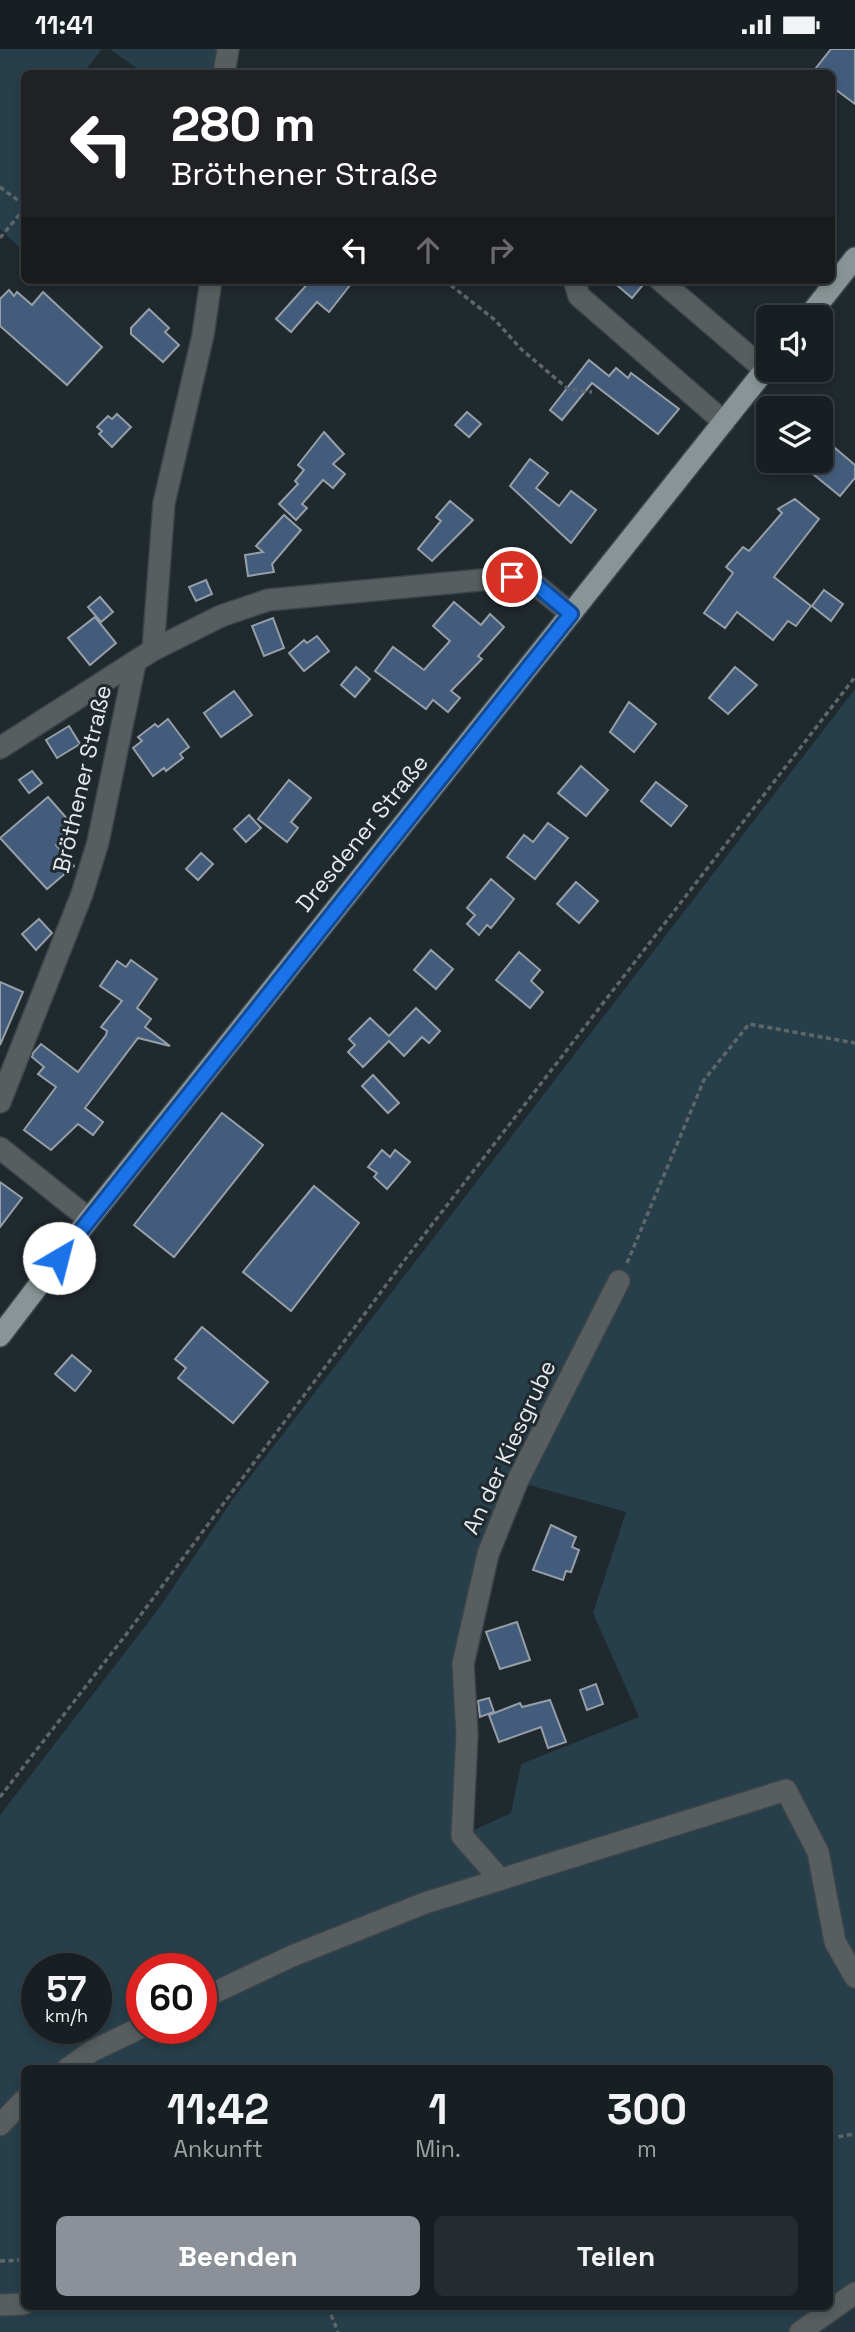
<!DOCTYPE html>
<html lang="de">
<meta charset="utf-8">
<style>
body{margin:0;font-family:"Space Grotesk",sans-serif;background:#252c2f;color:#f1f3f6;height:100vh;display:flex;flex-direction:column;font-size:26px;white-space:nowrap}
*{box-sizing:border-box;margin:0}
p{font-size:23px;color:#9fa2a5}
.icon{flex:none;width:38px;height:38px;fill:none;stroke:currentColor;stroke-width:2;stroke-linecap:round;stroke-linejoin:round}
.map{position:relative;flex:1;overflow:hidden}
.details{position:absolute;left:21px;top:2016px;width:812px;height:245px;display:flex;flex-direction:column;background:#181f22;border-radius:10px;box-shadow:0 4px 10px #0003,0 0 0 2px #363d40}
.details>*{flex:none}
.top-card{position:absolute;left:21px;top:21px;width:814px;height:214px;border-radius:10px;box-shadow:0 4px 10px #0003,0 0 0 2px #363d40;background:#202124;color:#fff;overflow:hidden}
.tools{position:absolute;left:756px;top:256px;display:grid;gap:14px}
.tools a{display:grid;place-items:center;width:77px;height:77px;border-radius:10px;background:#181f22;box-shadow:0 4px 10px #0003,0 0 0 2px #363d40;font-size:35px}
.speed{position:absolute;left:21px;top:1904px;display:flex;gap:14px;font-size:35px;font-weight:700;text-align:center}
.speed>*{display:grid;place-content:center;width:91px;height:91px;border-radius:50%;background:#181f22;box-shadow:0 4px 10px #0003,0 0 0 2px #363d40;line-height:1}
.speed small{font-size:18px;font-weight:400}
.speed .limit{border:10px solid #d22;background:#fff;color:#111}
.pin{position:absolute;display:grid;place-items:center;width:60px;height:60px;color:#fff;margin:-30px;border:4px solid #fff;border-radius:50%;box-shadow:0 2px 7px #0007}
.me{position:absolute;width:77px;margin:-38px;rotate:37deg;stroke-linejoin:round;filter:drop-shadow(0 0 5px #0008)}
.turn{display:flex;align-items:center;gap:24px;height:147px;padding:0 35px;font-size:32px}
.turn .icon{width:91px;height:91px;stroke-width:2.5}
.turn b{display:block;font-size:49px;line-height:60px}
.lanes{display:flex;align-items:center;height:66px;padding:0 35px;background:#0003;justify-content:center;gap:35px;direction:ltr}
.lanes .off{opacity:.35}
.eta{display:flex;justify-content:space-evenly;align-items:center;height:119px;text-align:center}
.eta b{font-size:42px;font-weight:700;line-height:49px}
.button{display:flex;gap:14px;margin-top:auto;padding:14px 35px}
.button a{flex:1;height:80px;border-radius:10px;background:#8c9099;color:#fff;font-size:28px;font-weight:700;line-height:80px;text-align:center}
.button a+a{background:#252c2f;color:#f1f3f6}
.status{display:flex;justify-content:space-between;align-items:center;height:49px;padding:0 35px;background:#181f22;direction:ltr}
.status svg{height:19px;fill:currentColor}
.map>svg:first-child{display:block}
.built{fill:#23343c}
.green{fill:#263f4b;fill-rule:evenodd}
.building{fill:#435c7b;stroke:#969ea7;stroke-width:2}
.lines{fill:none;stroke-linecap:round;stroke-linejoin:round}
.minor-casing{stroke:#3b4449;stroke-width:24}
.major-casing{stroke:#3b4449;stroke-width:24}
.path{stroke:#5e666a;stroke-width:3.5;stroke-dasharray:5 3.5;stroke-linecap:butt}
.minor{stroke:#585e5f;stroke-width:21}
.major{stroke:#889495;stroke-width:21}
.route-casing{stroke:#114b97;stroke-width:18}
.route{stroke:#1a73e8;stroke-width:12}
.labels{text-anchor:middle;dominant-baseline:central;stroke-width:6;stroke-linejoin:round;paint-order:stroke}
.street-label{font-size:23px;fill:#e4eaed;stroke:#20292e}
</style>
<div class="status"><b>11:41</b><svg viewBox="0 0 49 12"><path d="M0 12V9h3v3zM5 12V6h3v6zM10 12V3h3v9zM15 12V0h3v12zM26 1h20v11H26zM47 4h2v5h-2z"/></svg></div>
<div class="map">
<svg width="855" height="2283" viewBox="0 0 855 2283">
<rect width="100%" height="100%" fill="#20292e"/>
<polygon class="built" points="855,2245 855,2283 800,2283"/>
<g class="green">
<polygon points="0,0 102,0 83,24 24,24 24,203 0,180"/>
<polygon points="110,0 227,0 223,24 143,24"/>
<path d="M855,640V2245L800,2283H0V1766L157,1562L233,1450ZM518,1433L626,1463L593,1564L639,1668L521,1715L511,1764L463,1786L464,1615ZM37,1920H96V1979H37ZM142,1920H201V1979H142ZM24,2020H830V2258H24Z"/>
</g>
<g class="building">
<polygon points="831,0 855,0 855,55 831,37 831,24 812,24"/>
<polygon points="311,231 354,231 329,263 317,253 291,283 276,270"/>
<polygon points="611,231 647,231 632,249"/>
<polygon points="9,241 14,247 17,243 32,256 43,243 102,298 67,336 0,277 0,250"/>
<polygon points="149,260 169,279 165,283 179,296 163,313 131,285 131,279"/>
<polygon points="589,311 609,327 616,319 628,329 631,324 679,360 658,385 592,334 562,371 550,361"/>
<polygon points="467,363 481,375 469,388 455,376"/>
<polygon points="117,365 131,378 112,398 99,385 102,382 97,378 108,367 112,370"/>
<polygon points="324,383 344,405 333,415 345,425 333,439 323,431 302,455 307,459 296,471 279,455 298,435 295,432 304,421 298,416"/>
<polygon points="835,399 855,416 855,429 840,447 813,425"/>
<polygon points="530,410 548,424 536,439 559,457 571,442 596,461 571,494 510,437"/>
<polygon points="795,450 819,470 774,528 811,557 796,577 788,572 773,591 737,563 725,579 704,564 733,524 726,518 743,498 749,502 782,464 778,460"/>
<polygon points="450,452 473,471 432,512 418,500 441,472 436,468"/>
<polygon points="284,466 301,481 272,515 274,523 248,527 245,506 263,503 256,497"/>
<polygon points="206,531 212,545 196,552 189,538"/>
<polygon points="824,541 843,555 831,572 812,557"/>
<polygon points="100,548 113,563 101,573 88,558"/>
<polygon points="454,553 481,576 490,565 504,578 478,607 482,610 451,642 460,649 448,663 433,651 426,660 375,622 393,598 424,621 450,592 433,577"/>
<polygon points="95,568 116,594 90,616 68,589"/>
<polygon points="273,569 284,599 264,607 252,577"/>
<polygon points="317,587 329,602 304,622 289,604 304,591 307,594"/>
<polygon points="356,618 370,630 355,648 341,636"/>
<polygon points="735,618 757,636 728,665 709,649"/>
<polygon points="234,642 252,666 221,688 204,664"/>
<polygon points="629,653 656,675 634,703 610,683"/>
<polygon points="168,670 189,698 180,705 183,709 166,722 164,719 153,727 133,699 142,692 138,688 155,675 158,678"/>
<polygon points="69,677 80,695 57,709 46,691"/>
<polygon points="581,717 608,741 586,767 558,744"/>
<polygon points="32,722 42,734 29,744 19,731"/>
<polygon points="289,731 311,749 291,773 298,779 287,793 258,770"/>
<polygon points="656,733 687,757 671,777 641,752"/>
<polygon points="48,748 70,773 67,775 72,781 56,796 74,817 47,840 0,789"/>
<polygon points="249,766 261,779 246,793 234,780"/>
<polygon points="548,774 568,789 535,830 507,808 524,786 533,793"/>
<polygon points="201,804 213,815 198,831 186,820"/>
<polygon points="491,830 514,850 491,879 487,876 479,886 467,875 475,866 467,859"/>
<polygon points="576,833 598,852 579,874 557,855"/>
<polygon points="39,870 52,884 36,901 22,885"/>
<polygon points="431,901 453,920 436,940 414,921"/>
<polygon points="519,903 540,921 531,932 543,943 530,959 496,931"/>
<polygon points="131,911 157,930 137,959 151,970 145,978 170,997 138,989 85,1059 103,1073 93,1086 78,1075 51,1101 24,1081 56,1038 38,1025 44,1018 32,1008 33,1004 41,995 78,1023 106,986 107,982 101,978 122,952 100,937 117,912 126,918"/>
<polygon points="0,933 23,943 0,996"/>
<polygon points="416,959 440,982 429,994 422,988 404,1007 389,992 363,1018 348,1003 355,996 349,990 370,969 389,987"/>
<polygon points="373,1026 399,1054 388,1064 362,1037"/>
<polygon points="222,1064 263,1096 174,1208 134,1176"/>
<polygon points="382,1101 390,1108 395,1101 410,1113 387,1140 374,1128 377,1124 368,1118"/>
<polygon points="0,1133 22,1149 0,1178"/>
<polygon points="314,1137 359,1174 291,1262 243,1223"/>
<polygon points="202,1278 268,1333 233,1374 178,1329 186,1319 175,1310"/>
<polygon points="72,1306 91,1322 75,1342 55,1325"/>
<polygon points="551,1476 576,1488 572,1498 579,1501 571,1523 566,1522 563,1531 533,1521"/>
<polygon points="517,1573 530,1611 500,1620 486,1583"/>
<polygon points="596,1635 603,1655 587,1661 580,1641"/>
<polygon points="489,1649 494,1663 480,1668 478,1652"/>
<polygon points="550,1651 566,1693 548,1699 541,1678 499,1693 489,1666 520,1654 522,1658"/>
</g>
<g class="lines">
<defs>
<g id="minor">
<polyline points="224,24 228,0"/>
<polyline points="574,231 579,247 724,373"/>
<polyline points="660,231 765,321"/>
<polyline points="153,601 164,454 203,286 211,231"/>
<polyline points="0,699 153,601 221,567 268,551 512,528 535,535 571,565"/>
<polyline points="0,1053 82,845 98,793 135,614"/>
<polyline points="0,1099 89,1170"/>
<polyline points="500,1830 462,1787 467,1685 463,1615 488,1505 517,1433 619,1232"/>
<polyline points="201,1950 292,1907 425,1854 786,1741 818,1803 835,1893 855,1928"/>
<polyline points="67,2020 92,2002 142,1978"/>
<polyline points="0,2076 24,2051"/>
<polyline points="0,2256 24,2255"/>
<polyline points="800,2283 855,2244"/>
</g>
<g id="major">
<polyline points="808,268 855,209"/>
<polyline points="0,1287 89,1170 768,317"/>
</g>
</defs>
<use href="#minor" class="minor-casing"/>
<use href="#major" class="major-casing"/>
<g class="path">
<polyline points="0,138 24,156"/>
<polyline points="0,189 24,160"/>
<polyline points="444,231 495,271 521,300 568,340 592,343"/>
<polyline points="627,1214 704,1031 749,975 855,994"/>
<polyline points="0,1748 128,1583 407,1208 855,628"/>
<polyline points="830,2089 855,2085"/>
<polyline points="0,2212 24,2211"/>
<polyline points="328,2258 338,2283"/>
</g>
<use href="#minor" class="minor"/>
<use href="#major" class="major"/>
</g>
<g class="lines">
<defs>
<polyline id="route" points="59,1209 571,565 535,535 512,528"/>
</defs>
<use href="#route" class="route-casing"/>
<use href="#route" class="route"/>
</g>
<g class="labels">
<g class="street-label">
<text transform="translate(82 730) rotate(-77)">Bröthener Straße</text>
<text transform="translate(362 784) rotate(-51)">Dresdener Straße</text>
<text transform="translate(509 1398) rotate(-65)">An der Kiesgrube</text>
</g>
</g>
</svg>
<div class="tools">
<a><svg class="icon" aria-label="sound" viewBox="0 0 24 24"><path d="M4 9h4l5-4v14l-5-4H4zM17 9q2 3 0 6"/></svg></a>
<a><svg class="icon" aria-label="layers" viewBox="0 0 24 24"><path d="M12 4l9 5-9 5-9-5zM3 14l9 5 9-5"/></svg></a>
</div>
<div class="speed"><div>57<small>km/h</small></div><div class="limit">60</div></div>
<div class="pin" style="left:512px;top:528px;background:#d93025"><svg class="icon" aria-label="arrive" viewBox="0 0 24 24"><path d="M6 21V4h12l-3 4 3 4H6"/></svg></div>
<svg class="me" style="left:59px;top:1209px" viewBox="-20 -20 40 40"><circle r="19" fill="#fff"/><path d="M0-13L10 11 0 6-10 11z" fill="#1a73e8"/></svg>
<div class="top-card">
<div class="turn"><svg class="icon" aria-label="left" viewBox="0 0 24 24"><path d="M17 20v-9H6M10 6l-5 5 5 5"/></svg><div><b>280 m</b>Bröthener Straße</div></div>
<div class="lanes"><svg class="icon" aria-label="left" viewBox="0 0 24 24"><path d="M17 20v-9H6M10 6l-5 5 5 5"/></svg><svg class="icon off" aria-label="ahead" viewBox="0 0 24 24"><path d="M12 20V5M6 11l6-6 6 6"/></svg><svg class="icon off" aria-label="right" viewBox="0 0 24 24"><path d="M7 20v-9h11M14 6l5 5-5 5"/></svg></div>
</div>
<section class="details">
<div class="eta">
<div><b>11:42</b><p>Ankunft</p></div>
<div><b>1</b><p>Min.</p></div>
<div><b>300</b><p>m</p></div>
</div>
<div class="button"><a>Beenden</a><a>Teilen</a></div>
</section>
</div>
